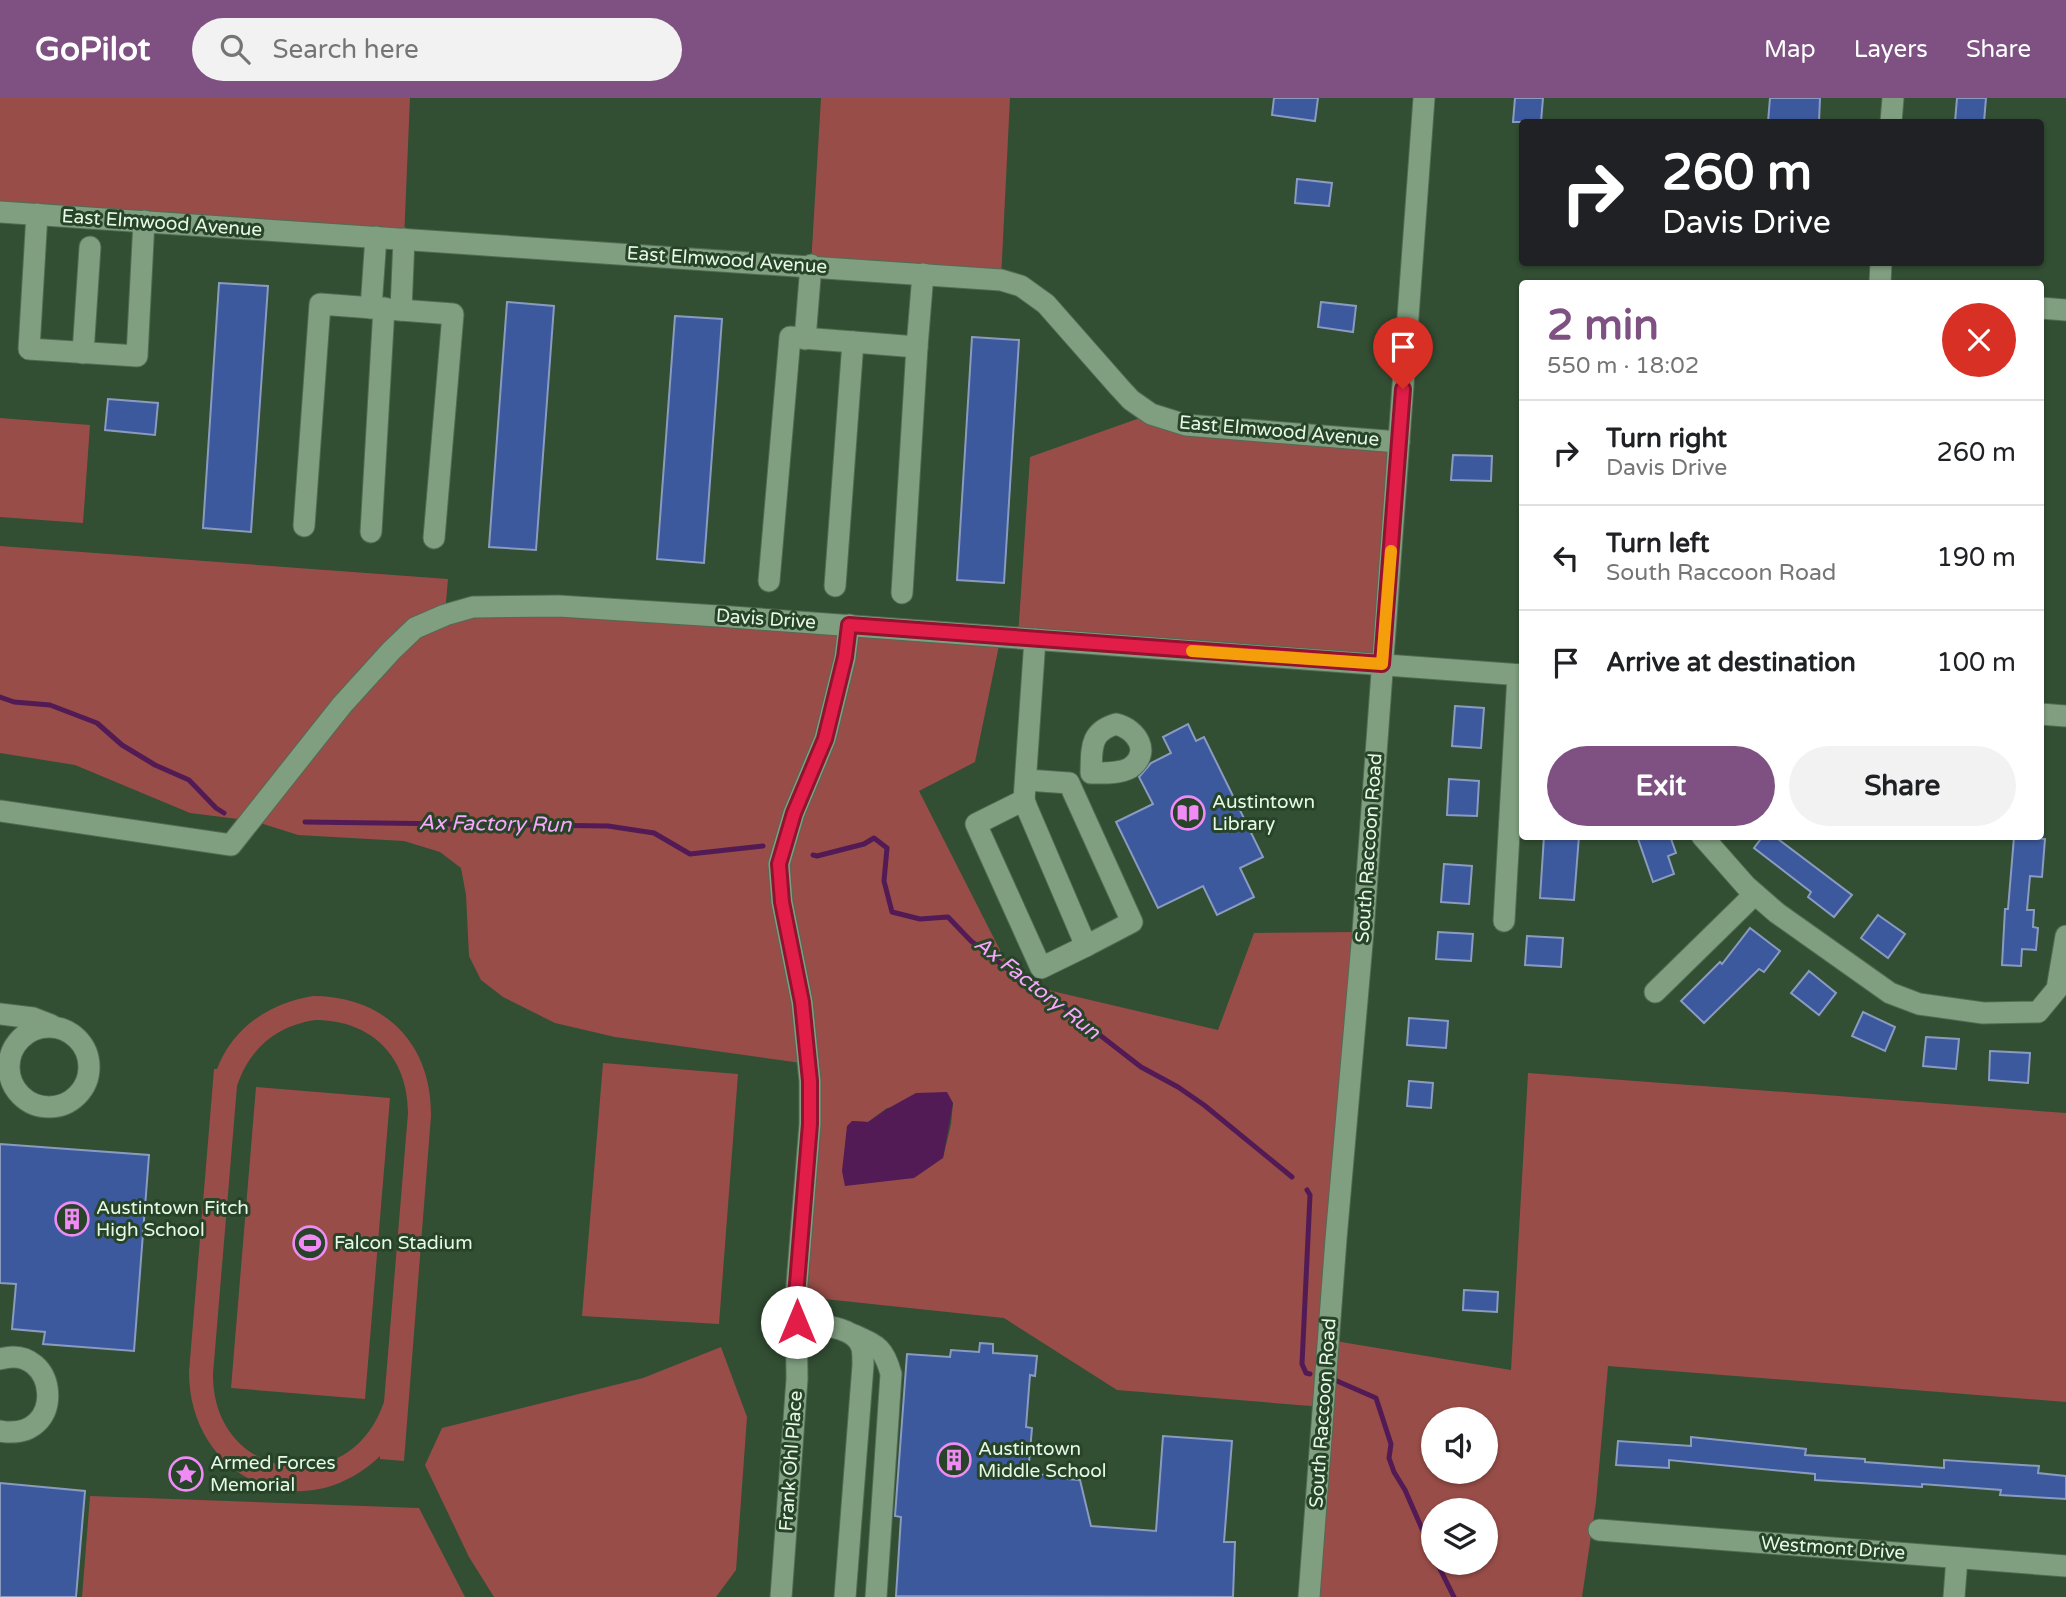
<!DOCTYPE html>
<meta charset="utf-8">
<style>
body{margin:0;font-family:"Varela Round",sans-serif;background:#f2f2f2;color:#202124;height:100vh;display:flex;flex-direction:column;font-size:26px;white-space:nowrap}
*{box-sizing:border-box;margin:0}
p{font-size:23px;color:#757577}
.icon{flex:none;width:38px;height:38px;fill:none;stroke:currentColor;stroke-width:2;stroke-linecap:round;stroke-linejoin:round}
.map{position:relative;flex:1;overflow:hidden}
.drawer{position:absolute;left:1519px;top:182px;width:525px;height:560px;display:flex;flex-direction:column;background:#fff;border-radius:7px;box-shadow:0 2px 5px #0004}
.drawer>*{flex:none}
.guide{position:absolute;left:1519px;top:21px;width:525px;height:147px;border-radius:7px;box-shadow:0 2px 5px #0004;background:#202124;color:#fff;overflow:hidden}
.tools{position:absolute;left:1421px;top:1309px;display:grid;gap:14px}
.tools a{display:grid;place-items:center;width:77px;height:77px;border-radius:50%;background:#fff;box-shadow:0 2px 5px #0004;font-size:35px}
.pin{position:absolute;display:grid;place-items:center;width:60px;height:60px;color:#fff;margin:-72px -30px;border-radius:50% 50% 50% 0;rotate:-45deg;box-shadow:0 0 7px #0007}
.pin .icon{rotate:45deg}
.me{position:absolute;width:77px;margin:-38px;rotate:0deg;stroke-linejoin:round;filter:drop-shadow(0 0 5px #0008)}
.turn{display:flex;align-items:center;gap:24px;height:147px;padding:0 28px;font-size:32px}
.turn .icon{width:91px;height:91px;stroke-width:2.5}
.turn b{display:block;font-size:49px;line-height:60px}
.round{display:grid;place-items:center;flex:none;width:74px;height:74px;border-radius:37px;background:#f2f2f2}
.overview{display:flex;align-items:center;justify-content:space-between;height:119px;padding:0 28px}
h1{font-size:42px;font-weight:700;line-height:52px;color:#7e5182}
.cta{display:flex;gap:14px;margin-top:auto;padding:14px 28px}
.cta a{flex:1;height:80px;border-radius:42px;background:#7e5182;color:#fff;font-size:28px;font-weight:700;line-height:80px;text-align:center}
.cta a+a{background:#f2f2f2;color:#202124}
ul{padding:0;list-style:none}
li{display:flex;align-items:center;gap:21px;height:105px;padding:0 28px;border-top:2px solid #e0e0e0}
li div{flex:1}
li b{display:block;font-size:26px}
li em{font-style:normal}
header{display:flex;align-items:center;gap:42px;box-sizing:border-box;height:98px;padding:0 35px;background:#7e5182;color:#fff}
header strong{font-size:33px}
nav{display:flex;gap:38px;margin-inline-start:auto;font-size:24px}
.search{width:490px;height:63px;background:#f2f2f2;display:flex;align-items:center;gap:18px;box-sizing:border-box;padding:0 24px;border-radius:38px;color:#757577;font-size:26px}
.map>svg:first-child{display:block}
.green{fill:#984d48;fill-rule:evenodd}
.water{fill:#521b56}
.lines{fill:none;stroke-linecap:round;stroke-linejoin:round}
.stream{stroke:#521b56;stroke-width:5}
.building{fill:#3c599d;stroke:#8a9bc0;stroke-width:2}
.minor-casing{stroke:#526b53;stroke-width:23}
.minor{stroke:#809f80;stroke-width:21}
.route-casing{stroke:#92132f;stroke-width:18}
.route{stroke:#e11d48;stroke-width:12}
.slow{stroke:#f59e0b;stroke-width:12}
.labels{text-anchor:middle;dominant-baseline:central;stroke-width:6;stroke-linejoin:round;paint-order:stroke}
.street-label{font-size:19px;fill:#e7f8e7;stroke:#274428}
.poi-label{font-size:19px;fill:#e7f8e7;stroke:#274428;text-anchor:start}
.water-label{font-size:21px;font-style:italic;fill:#f8a7fc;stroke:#274428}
</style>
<header>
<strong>GoPilot</strong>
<div class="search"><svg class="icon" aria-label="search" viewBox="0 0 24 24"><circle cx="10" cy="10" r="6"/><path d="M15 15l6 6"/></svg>Search here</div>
<nav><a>Map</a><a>Layers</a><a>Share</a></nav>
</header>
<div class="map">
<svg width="2066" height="1499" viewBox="0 0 2066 1499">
<rect width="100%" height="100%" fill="#324e33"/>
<g class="green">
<polygon points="0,0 410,0 404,141 0,114"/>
<polygon points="821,0 1010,0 1001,182 811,167"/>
<polygon points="1151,316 1399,344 1382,566 1018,539 1030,359"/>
<polygon points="0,320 90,327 83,425 0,419"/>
<path d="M0,448L448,481L445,516L473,509L1001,538L975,664L919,693L1004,860L1052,893L1218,932L1254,835L1363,834L1329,1242L1511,1272L1528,975L2066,1015V1304L1608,1268L1596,1404L1582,1499H1309L1323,1309L1117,1292L1004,1220L796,1198L808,966L615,939L555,925L503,899L481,882L469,858L466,797L461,770L440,754L404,743L298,737L254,723L190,715L75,667L0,655ZM953,1005L951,1026L943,1060L852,1023L868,1024L887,1010ZM1433,1321H1486V1374H1433ZM1433,1412H1486V1465H1433Z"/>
<path d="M313,898C385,898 432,946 431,1018L404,1363L380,1361V1358C302,1433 189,1380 189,1274L214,971H217C233,929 270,905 313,898ZM315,922C372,922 408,959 408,1015L384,1304C350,1405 212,1383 213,1276L237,988C250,950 276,928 315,922Z"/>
<polygon points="603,965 738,976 719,1226 582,1218"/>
<polygon points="256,989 390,1000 365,1301 231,1290"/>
<polygon points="721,1249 747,1319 736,1472 716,1499 494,1499 469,1459 425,1367 442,1330 643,1280"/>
<polygon points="90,1398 419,1410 465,1499 82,1499"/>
</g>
<polygon class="water" points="947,994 953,1005 943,1060 914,1080 845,1088 842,1073 847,1028 852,1023 868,1024 887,1011 916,995"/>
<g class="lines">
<g class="stream">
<polyline points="0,599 14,604 50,607 97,625 122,647 155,667 189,682 216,710 224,715"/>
<polyline points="305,724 608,728 654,735 690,756 763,748"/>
<polyline points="813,757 817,758 864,746 874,740 887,750 884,783 892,814 920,821 948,819 971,843 1006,870 1056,903 1141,969 1178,989 1204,1007 1292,1079"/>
<polyline points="1307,1092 1310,1097 1302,1266 1306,1275 1310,1276"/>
<polyline points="1337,1283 1376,1300 1391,1346 1389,1360 1394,1374 1405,1392 1433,1456"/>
<polyline points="1437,1465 1454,1499"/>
</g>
</g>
<g class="building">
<polygon points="1274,0 1318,0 1315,23 1272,17"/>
<polygon points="1515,0 1543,0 1541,24 1513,24"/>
<polygon points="1770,0 1820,0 1819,24 1768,24"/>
<polygon points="1957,0 1986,0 1984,24 1955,24"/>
<polygon points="1297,81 1332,85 1329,108 1295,105"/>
<polygon points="219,185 268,188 251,434 203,430"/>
<polygon points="507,204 554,208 536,452 489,449"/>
<polygon points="1321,204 1356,208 1353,234 1318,229"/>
<polygon points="675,218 722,221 704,465 657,461"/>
<polygon points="972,239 1019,242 1004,485 957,482"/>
<polygon points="108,301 158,305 155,337 105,332"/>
<polygon points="1453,357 1492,358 1491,383 1451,382"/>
<polygon points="1455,608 1484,610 1481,650 1452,648"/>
<polygon points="1188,626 1196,643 1204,639 1263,759 1240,770 1254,799 1217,817 1203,788 1158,810 1116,724 1153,706 1139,679 1151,665 1171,655 1163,639"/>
<polygon points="1449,681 1479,683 1477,718 1447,717"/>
<polygon points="1544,738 1579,738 1574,802 1540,800"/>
<polygon points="1637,738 1670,738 1676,755 1668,758 1674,776 1653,784"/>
<polygon points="1763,738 1774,738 1852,797 1834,819 1808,799 1811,794 1754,750"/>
<polygon points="2014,739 2045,741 2042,779 2030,778 2027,812 2034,812 2033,829 2038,830 2036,852 2022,851 2021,868 2002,867 2005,811 2008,811"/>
<polygon points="1444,766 1472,768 1469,806 1441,804"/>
<polygon points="1878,817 1905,836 1888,860 1861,840"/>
<polygon points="1750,830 1780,853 1764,874 1759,871 1704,925 1681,903 1720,864 1722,866"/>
<polygon points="1438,834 1473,836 1471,863 1436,861"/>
<polygon points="1527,838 1563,840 1561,869 1525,867"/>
<polygon points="1809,873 1836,895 1819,917 1791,895"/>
<polygon points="1863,914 1895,929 1885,953 1852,938"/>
<polygon points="1409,920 1448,923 1446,950 1407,947"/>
<polygon points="1926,939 1959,941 1956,971 1923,968"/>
<polygon points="1990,953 2030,955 2028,985 1989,982"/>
<polygon points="1409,983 1433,985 1431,1010 1407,1008"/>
<polygon points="0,1046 149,1057 134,1253 43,1246 45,1234 12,1231 16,1186 0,1185"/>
<polygon points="1464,1192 1498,1194 1497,1214 1463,1212"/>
<polygon points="980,1245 993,1246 993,1255 1037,1258 1035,1278 1030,1277 1026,1329 1032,1330 1028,1376 1068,1378 1068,1381 1080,1382 1091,1428 1156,1433 1163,1338 1232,1343 1224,1444 1235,1444 1233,1499 896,1498 901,1419 895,1418 907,1256 950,1259 951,1252 979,1254"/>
<polygon points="1691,1339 1806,1351 1805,1357 1865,1361 1865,1364 1944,1370 1944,1362 2039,1368 2038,1375 2066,1378 2066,1401 2000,1397 2001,1392 1922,1386 1922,1389 1815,1382 1815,1376 1669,1362 1669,1370 1616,1367 1618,1343 1691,1348"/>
<polygon points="0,1385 85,1393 76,1499 0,1499"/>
</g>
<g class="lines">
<defs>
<g id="minor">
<polyline points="1891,24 1893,0"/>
<polyline points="0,114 1001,182 1021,188 1046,206 1119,289 1131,302 1151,316 1186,327 1399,344"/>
<polyline points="37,116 29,251 137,258 144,123"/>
<polyline points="1880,186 1881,164"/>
<polyline points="371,210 376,139"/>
<polyline points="2040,210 2066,212"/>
<polyline points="401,212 404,141"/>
<polyline points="805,241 811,167"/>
<polyline points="917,249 923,176"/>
<polyline points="83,255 90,149"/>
<polyline points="304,428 320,206 453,216 434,440"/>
<polyline points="371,434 384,210"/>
<polyline points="769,483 790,239 917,249 902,495"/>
<polyline points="835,488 853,244"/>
<polyline points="2040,616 2066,618"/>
<path d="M1116,626C1137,631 1152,655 1130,670C1119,676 1103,675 1091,675C1092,651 1089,634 1116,626Z"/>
<polyline points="1027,682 1069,685 1132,824 1086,848 1027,710 1024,702 1035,541"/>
<polyline points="1024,702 976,726 1041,870 1086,848"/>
<polyline points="0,713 231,747 342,607 391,553 415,530 445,517 473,509 559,508 718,518 1522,577"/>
<polyline points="1702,738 1746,788 1777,815 1890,895 1919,906 1983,915 2038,914 2057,891 2066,838"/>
<polyline points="1504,823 1518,577"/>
<polyline points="1655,894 1755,796"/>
<polyline points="0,916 33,920 51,927"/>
<circle cx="49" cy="969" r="40"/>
<path d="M797,1224C816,1227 856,1227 862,1250C863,1255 863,1262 863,1267L845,1499"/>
<path d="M854,1237C878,1248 884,1250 891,1276L876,1499"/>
<path d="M0,1261C59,1244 68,1345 0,1333"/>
<polyline points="1599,1432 2066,1468"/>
<polyline points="781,1499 797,1281 796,1198 810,1026 810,983 802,904 782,804 779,766 794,715 825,641 845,560 849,527"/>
<polyline points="1309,1499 1336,1141 1363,834 1424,0"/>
<polyline points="1954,1499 1957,1460"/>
</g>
</defs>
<use href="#minor" class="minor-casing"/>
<use href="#minor" class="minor"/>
</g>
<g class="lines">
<defs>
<polyline id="route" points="797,1224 796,1198 810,1026 810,983 802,904 782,804 779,766 794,715 825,641 845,559 849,527 1382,566 1403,291"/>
</defs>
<use href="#route" class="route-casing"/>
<use href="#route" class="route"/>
<polyline class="slow" points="1192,553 1382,566 1391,453"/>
</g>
<defs>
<symbol id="library-ring" viewBox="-11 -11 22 22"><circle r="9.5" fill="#274428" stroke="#f08bf6" stroke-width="1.5"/><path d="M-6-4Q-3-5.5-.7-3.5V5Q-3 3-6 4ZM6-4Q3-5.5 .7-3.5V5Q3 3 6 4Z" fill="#f08bf6"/></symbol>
<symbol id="building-ring" viewBox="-11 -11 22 22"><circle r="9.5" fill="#274428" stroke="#f08bf6" stroke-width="1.5"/><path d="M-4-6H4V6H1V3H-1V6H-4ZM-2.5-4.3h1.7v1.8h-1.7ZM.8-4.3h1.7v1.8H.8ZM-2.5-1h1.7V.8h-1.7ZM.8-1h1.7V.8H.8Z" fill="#f08bf6"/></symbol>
<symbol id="stadium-ring" viewBox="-11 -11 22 22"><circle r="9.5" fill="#274428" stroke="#f08bf6" stroke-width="1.5"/><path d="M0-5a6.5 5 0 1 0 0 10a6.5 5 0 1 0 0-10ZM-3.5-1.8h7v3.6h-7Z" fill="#f08bf6"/></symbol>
<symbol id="sight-ring" viewBox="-11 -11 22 22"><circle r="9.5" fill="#274428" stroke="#f08bf6" stroke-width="1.5"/><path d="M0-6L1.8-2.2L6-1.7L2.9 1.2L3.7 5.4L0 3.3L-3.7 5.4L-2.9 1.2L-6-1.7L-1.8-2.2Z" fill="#f08bf6"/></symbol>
</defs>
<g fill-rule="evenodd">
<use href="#library-ring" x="1169" y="696" width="38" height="38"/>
<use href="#building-ring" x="53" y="1102" width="38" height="38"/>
<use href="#stadium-ring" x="291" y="1126" width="38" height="38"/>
<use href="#building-ring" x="935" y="1343" width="38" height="38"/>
<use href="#sight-ring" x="167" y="1357" width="38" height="38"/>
</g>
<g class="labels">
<g class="street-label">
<text transform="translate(162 125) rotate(4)">East Elmwood Avenue</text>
<text transform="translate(727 162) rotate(4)">East Elmwood Avenue</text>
<text transform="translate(1279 333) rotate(5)">East Elmwood Avenue</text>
<text transform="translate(766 521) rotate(4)">Davis Drive</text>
<text transform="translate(1369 750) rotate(-86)">South Raccoon Road</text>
<text transform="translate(1323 1315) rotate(-86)">South Raccoon Road</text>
<text transform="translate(791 1363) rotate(-86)">Frank Ohl Place</text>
<text transform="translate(1833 1450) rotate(4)">Westmont Drive</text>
</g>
<g class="poi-label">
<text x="1212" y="704">Austintown<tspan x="1212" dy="22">Library</tspan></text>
<text x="96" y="1110">Austintown Fitch<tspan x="96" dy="22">High School</tspan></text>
<text x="334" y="1145">Falcon Stadium</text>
<text x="978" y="1351">Austintown<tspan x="978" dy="22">Middle School</tspan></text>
<text x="210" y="1365">Armed Forces<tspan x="210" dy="22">Memorial</tspan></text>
</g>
<g class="water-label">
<text transform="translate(495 726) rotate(1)">Ax Factory Run</text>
<text transform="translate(1037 890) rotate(38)">Ax Factory Run</text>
</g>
</g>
</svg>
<div class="tools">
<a><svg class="icon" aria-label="sound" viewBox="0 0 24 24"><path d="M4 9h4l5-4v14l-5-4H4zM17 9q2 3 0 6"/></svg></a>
<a><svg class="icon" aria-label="layers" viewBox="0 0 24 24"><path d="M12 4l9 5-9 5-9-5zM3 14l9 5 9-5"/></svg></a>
</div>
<div class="pin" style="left:1403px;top:291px;background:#d93025"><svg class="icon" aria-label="arrive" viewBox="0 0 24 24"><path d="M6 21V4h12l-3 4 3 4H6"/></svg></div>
<svg class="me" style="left:797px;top:1224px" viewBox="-20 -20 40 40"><circle r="19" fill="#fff"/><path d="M0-13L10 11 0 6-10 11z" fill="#e11d48"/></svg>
<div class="guide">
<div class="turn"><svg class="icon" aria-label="right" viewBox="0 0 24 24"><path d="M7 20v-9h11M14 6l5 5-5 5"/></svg><div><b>260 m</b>Davis Drive</div></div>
</div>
<section class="drawer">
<div class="overview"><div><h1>2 min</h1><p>550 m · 18:02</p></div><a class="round" style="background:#d93025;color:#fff"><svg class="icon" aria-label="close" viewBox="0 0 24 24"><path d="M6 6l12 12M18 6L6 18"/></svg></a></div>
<ul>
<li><svg class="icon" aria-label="right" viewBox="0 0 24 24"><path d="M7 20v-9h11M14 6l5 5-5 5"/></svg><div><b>Turn right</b><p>Davis Drive</p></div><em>260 m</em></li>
<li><svg class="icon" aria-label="left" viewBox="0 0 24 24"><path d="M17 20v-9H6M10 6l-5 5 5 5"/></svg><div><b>Turn left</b><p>South Raccoon Road</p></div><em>190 m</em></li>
<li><svg class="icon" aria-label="arrive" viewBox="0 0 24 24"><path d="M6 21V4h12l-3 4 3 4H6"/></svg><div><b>Arrive at destination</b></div><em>100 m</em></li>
</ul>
<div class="cta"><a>Exit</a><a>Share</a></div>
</section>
</div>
